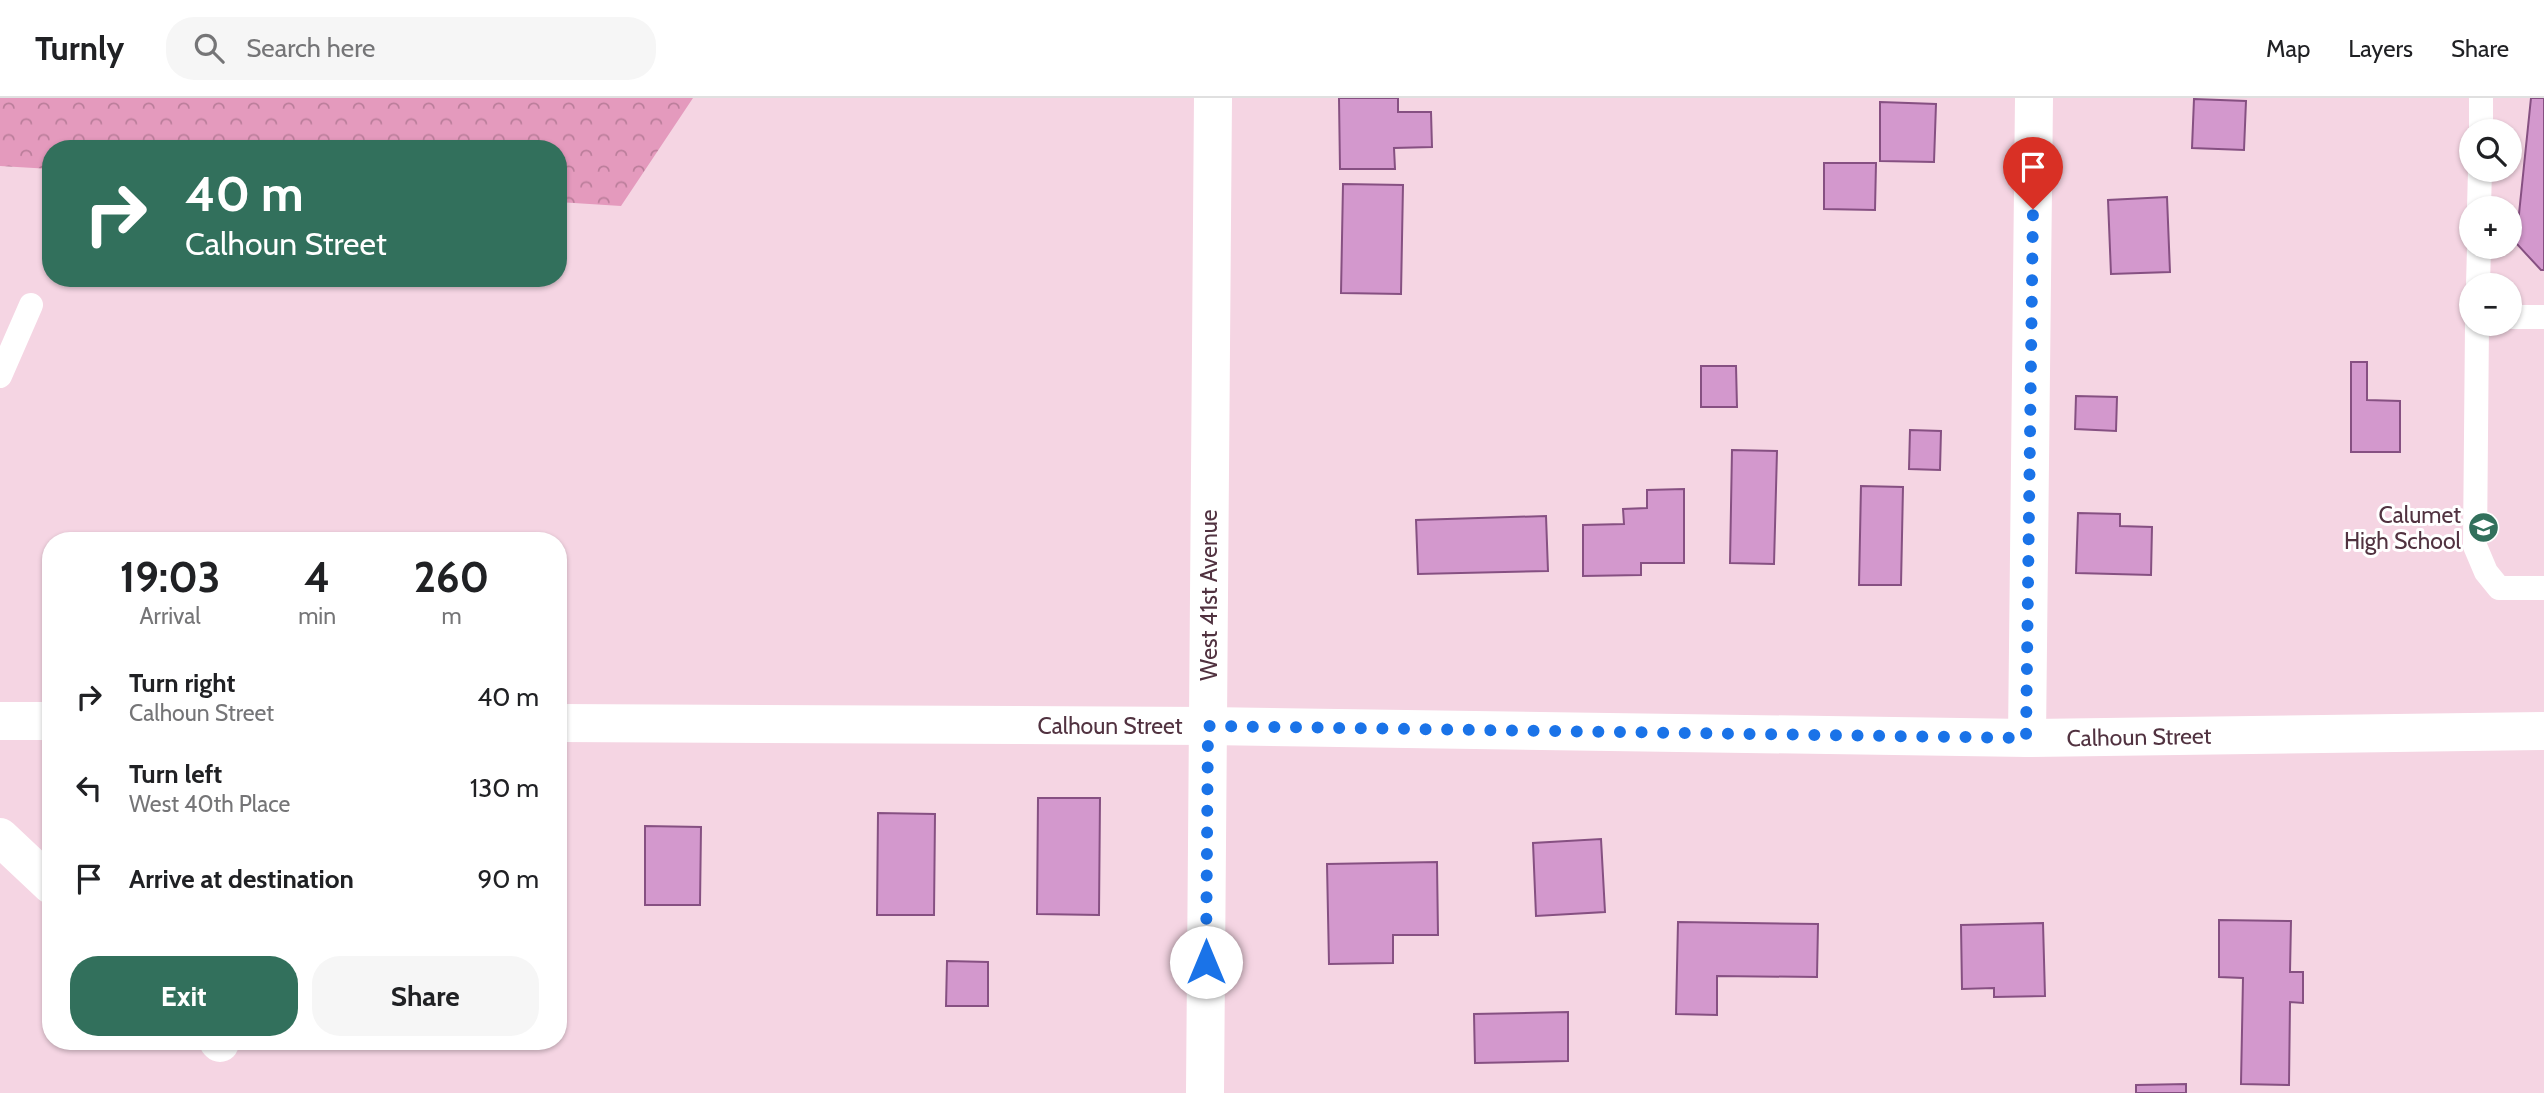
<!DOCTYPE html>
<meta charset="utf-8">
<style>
body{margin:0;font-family:Cabin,sans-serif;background:#f6f6f6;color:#202124;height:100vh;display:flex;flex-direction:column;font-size:26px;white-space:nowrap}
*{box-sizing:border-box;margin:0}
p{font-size:23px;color:#757577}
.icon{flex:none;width:38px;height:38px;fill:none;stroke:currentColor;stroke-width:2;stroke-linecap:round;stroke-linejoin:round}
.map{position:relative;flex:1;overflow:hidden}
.side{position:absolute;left:42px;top:434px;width:525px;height:518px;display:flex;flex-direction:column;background:#fff;border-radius:28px;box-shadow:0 2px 5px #0004}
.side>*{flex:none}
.hud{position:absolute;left:42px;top:42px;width:525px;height:147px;border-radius:28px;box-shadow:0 2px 5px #0004;background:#32705c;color:#fff;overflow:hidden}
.tools{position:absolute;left:2459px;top:21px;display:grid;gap:14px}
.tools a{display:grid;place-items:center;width:63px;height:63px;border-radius:50%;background:#fff;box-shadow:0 2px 5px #0004;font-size:35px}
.pin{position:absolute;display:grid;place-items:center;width:60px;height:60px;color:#fff;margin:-72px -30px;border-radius:50% 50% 50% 0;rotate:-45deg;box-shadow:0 0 7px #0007}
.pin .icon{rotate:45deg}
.me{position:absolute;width:77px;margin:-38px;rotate:0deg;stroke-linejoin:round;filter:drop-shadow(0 0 5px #0008)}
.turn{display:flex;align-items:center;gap:24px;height:147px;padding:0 28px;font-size:32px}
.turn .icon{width:91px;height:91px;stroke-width:2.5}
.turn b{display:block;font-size:49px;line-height:60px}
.eta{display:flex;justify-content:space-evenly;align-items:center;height:119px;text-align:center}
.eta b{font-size:42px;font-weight:700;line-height:49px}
.cta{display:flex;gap:14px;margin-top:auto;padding:14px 28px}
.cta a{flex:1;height:80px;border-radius:28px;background:#32705c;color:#fff;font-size:28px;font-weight:700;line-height:80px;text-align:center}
.cta a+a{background:#f6f6f6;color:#202124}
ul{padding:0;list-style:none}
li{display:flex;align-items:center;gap:21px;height:91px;padding:0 28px}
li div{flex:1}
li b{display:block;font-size:26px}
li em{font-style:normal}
header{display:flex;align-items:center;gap:42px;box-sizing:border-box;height:98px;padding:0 35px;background:#fff;border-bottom:2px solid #e0e0e0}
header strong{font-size:33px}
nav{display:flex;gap:38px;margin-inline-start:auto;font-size:24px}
.search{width:490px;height:63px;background:#f6f6f6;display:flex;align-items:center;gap:18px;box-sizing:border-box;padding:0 24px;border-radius:28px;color:#757577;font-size:26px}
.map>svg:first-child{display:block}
.forest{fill:url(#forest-crowns)}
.building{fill:#d398cd;stroke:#865082;stroke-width:2}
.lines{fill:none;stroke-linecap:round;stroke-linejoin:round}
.service{stroke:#fff;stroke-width:24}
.minor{stroke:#fff;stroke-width:38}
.tertiary{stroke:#fff;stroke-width:38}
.route{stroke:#1a73e8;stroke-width:12;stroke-dasharray:0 21.6}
.labels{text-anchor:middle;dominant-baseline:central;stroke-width:6;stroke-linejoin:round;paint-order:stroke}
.poi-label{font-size:23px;fill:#513240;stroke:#fff;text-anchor:end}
.street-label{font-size:23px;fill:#513240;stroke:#fff}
</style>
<header>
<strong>Turnly</strong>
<div class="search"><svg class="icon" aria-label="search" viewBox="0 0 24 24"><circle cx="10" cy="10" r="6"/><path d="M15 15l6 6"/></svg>Search here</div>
<nav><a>Map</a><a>Layers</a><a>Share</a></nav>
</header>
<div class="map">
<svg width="2544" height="995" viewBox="0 0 2544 995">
<defs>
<pattern id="forest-crowns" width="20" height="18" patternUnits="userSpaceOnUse" patternTransform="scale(1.75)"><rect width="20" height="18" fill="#e49abd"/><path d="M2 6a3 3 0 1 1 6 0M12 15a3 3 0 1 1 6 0" fill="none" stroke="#bb7e9b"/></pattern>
</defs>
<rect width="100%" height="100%" fill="#f5d5e3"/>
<polygon class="forest" points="0,0 693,0 621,108 558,104 558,51 51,51 51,71 0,68"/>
<g class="building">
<polygon points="1339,0 1398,0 1398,14 1431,14 1432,49 1394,50 1395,71 1340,71"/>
<polygon points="2531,0 2544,0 2544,172 2541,172 2516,145"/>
<polygon points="2194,1 2246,3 2244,52 2192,50"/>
<polygon points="1880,4 1936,6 1934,64 1880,63"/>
<polygon points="1824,65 1876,65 1875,112 1824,111"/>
<polygon points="1343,86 1403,87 1401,196 1341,195"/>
<polygon points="2167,99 2170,174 2111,176 2108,102"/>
<polygon points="2351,264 2367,264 2367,302 2400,303 2400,354 2351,354"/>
<polygon points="1701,268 1736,268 1737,309 1701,309"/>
<polygon points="2076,298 2117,299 2116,333 2075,331"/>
<polygon points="1910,332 1941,333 1940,372 1909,371"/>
<polygon points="1732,352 1777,353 1774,466 1730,465"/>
<polygon points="1861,388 1903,389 1901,487 1859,487"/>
<polygon points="1684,391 1684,465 1641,465 1641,477 1583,478 1583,427 1624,426 1623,411 1647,410 1647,392"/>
<polygon points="2078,415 2120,416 2120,428 2152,429 2151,477 2076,475"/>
<polygon points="1546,418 1548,473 1418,476 1416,422"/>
<polygon points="1038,700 1100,700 1099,817 1037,816"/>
<polygon points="878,715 935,716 934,817 877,817"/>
<polygon points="645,728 701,729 700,807 645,807"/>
<polygon points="1601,741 1605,814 1536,818 1533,745"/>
<polygon points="1437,764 1438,837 1393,837 1393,865 1329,866 1327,766"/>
<polygon points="2219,822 2291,823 2290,874 2303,874 2303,905 2290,904 2289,987 2241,986 2243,880 2219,879"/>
<polygon points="1678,824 1818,826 1817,879 1717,878 1717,917 1676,916"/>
<polygon points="2043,825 2045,898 1994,899 1994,890 1962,891 1961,827"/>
<polygon points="947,863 988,864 988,908 946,908"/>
<polygon points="1568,914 1568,963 1475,965 1474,916"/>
<polygon points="2186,986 2186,995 2136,995 2136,987"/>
</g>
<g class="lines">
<g class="service">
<polyline points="2481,33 2481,0"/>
<polyline points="2479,110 2480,72"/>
<polyline points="2478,187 2479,149"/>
<polyline points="2510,219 2544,219"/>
<polyline points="2477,226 2475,448 2486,474 2499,490 2544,490"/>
<polyline points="0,278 31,207"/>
</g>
<g class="minor">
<polyline points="0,623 51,623"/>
<polyline points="558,625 1208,628 2027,640 2544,633"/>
<polyline points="2027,640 2034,0"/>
<polyline points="0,739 51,787"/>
<polyline points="218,943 220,945"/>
</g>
<polyline class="tertiary" points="1205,995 1213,0"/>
</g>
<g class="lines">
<polyline class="route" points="1206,864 1208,628 2026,640 2033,111"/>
</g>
<defs>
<symbol id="school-disc" viewBox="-11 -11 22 22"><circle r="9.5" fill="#32705c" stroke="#fff"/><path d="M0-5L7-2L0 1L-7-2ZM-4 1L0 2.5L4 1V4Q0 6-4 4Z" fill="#fff"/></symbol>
</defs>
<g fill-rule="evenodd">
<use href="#school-disc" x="2466" y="412" width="35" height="35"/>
</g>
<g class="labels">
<g class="poi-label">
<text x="2461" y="417">Calumet<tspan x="2461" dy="26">High School</tspan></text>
</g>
<g class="street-label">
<text transform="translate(1209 497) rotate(-90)">West 41st Avenue</text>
<text x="1110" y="628">Calhoun Street</text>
<text transform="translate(2139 639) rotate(-1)">Calhoun Street</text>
</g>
</g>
</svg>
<div class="tools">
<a><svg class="icon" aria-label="search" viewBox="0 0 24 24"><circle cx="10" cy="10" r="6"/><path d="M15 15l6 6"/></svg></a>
<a>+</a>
<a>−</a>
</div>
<div class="pin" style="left:2033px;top:111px;background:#d93025"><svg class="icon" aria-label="arrive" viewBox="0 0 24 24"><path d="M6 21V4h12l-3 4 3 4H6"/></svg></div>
<svg class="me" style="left:1206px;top:864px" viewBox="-20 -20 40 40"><circle r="19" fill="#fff"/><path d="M0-13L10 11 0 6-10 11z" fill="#1a73e8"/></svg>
<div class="hud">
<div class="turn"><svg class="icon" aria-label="right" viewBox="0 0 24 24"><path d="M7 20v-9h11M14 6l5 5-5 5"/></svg><div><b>40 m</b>Calhoun Street</div></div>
</div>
<section class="side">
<div class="eta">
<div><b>19:03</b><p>Arrival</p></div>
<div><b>4</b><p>min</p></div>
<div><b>260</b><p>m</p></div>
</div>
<ul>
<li><svg class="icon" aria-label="right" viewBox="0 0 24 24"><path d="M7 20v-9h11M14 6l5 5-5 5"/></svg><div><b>Turn right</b><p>Calhoun Street</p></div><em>40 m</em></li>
<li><svg class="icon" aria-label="left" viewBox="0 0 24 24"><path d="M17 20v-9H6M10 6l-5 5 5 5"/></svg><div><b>Turn left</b><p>West 40th Place</p></div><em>130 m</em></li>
<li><svg class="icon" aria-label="arrive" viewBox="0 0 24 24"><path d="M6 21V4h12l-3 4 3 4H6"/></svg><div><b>Arrive at destination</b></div><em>90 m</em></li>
</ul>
<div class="cta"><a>Exit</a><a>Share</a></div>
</section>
</div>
